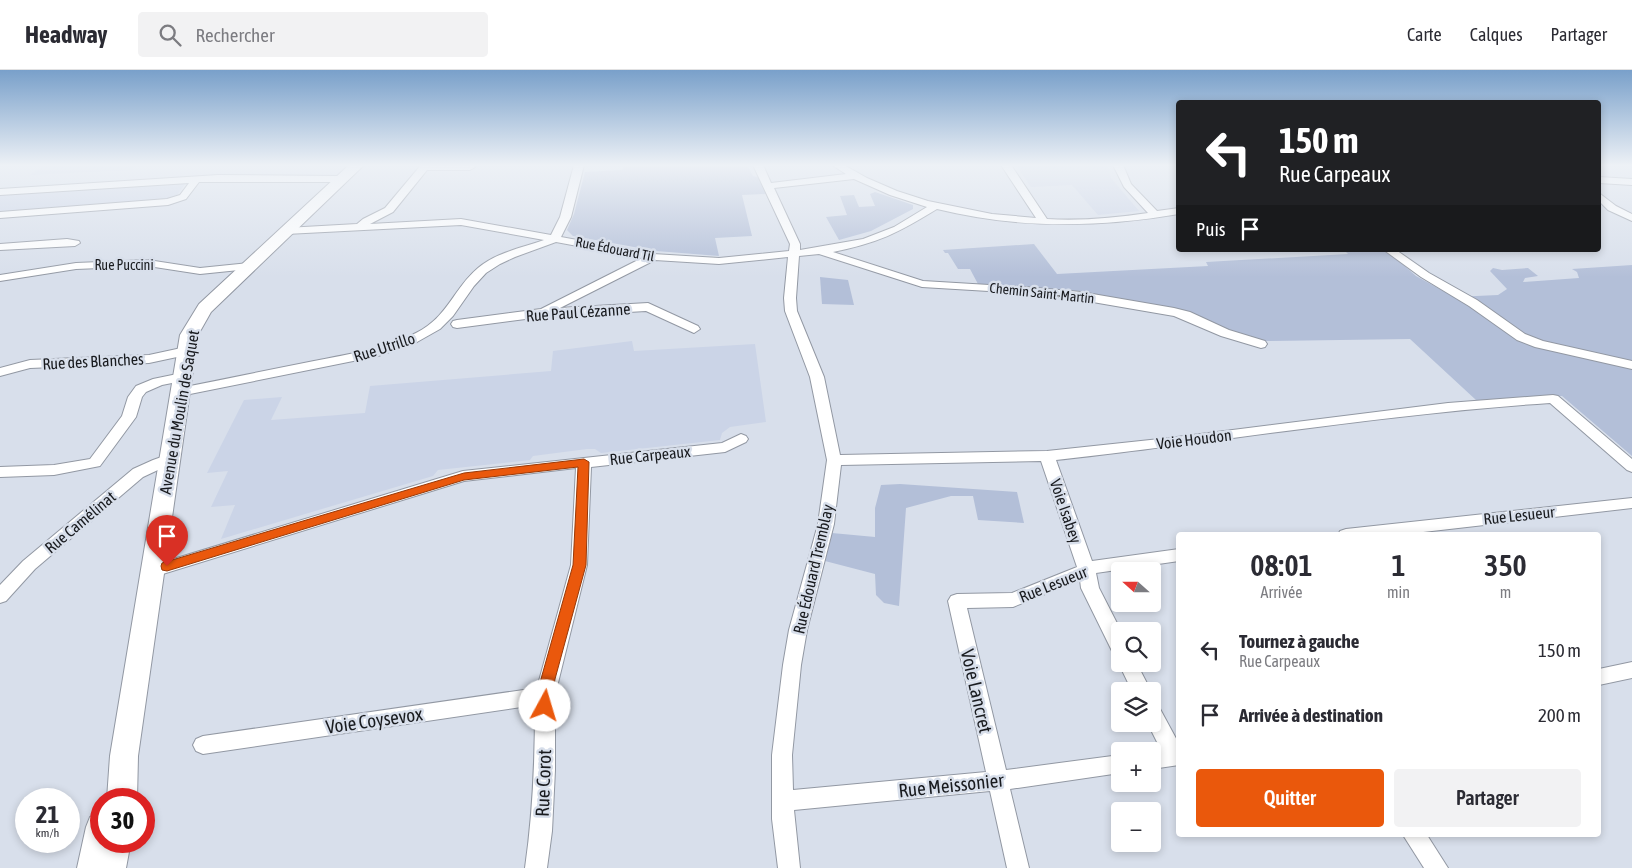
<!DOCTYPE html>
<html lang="fr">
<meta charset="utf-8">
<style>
body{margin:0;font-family:"Asap Condensed",sans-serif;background:#f2f2f3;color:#2b2b33;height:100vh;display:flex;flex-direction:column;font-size:19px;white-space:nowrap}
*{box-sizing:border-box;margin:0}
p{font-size:16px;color:#7c7c81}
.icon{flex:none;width:28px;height:28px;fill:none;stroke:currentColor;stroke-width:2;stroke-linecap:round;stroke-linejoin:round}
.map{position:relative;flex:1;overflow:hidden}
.sheet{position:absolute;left:1176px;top:462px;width:425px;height:305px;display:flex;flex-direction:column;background:#fff;border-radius:5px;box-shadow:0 2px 8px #0003}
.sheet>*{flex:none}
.banner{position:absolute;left:1176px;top:30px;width:425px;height:152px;border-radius:5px;box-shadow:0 2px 8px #0003;background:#202124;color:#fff;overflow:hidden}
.needle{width:32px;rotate:291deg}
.controls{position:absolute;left:1111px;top:492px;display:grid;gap:10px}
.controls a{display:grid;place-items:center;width:50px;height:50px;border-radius:5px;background:#fff;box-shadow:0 2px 8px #0003;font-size:25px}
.speed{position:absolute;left:15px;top:718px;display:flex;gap:10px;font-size:25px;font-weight:700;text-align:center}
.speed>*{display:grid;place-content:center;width:65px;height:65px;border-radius:50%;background:#fff;box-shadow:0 2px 8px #0003;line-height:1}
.speed small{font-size:12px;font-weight:400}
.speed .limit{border:8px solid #d22;background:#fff;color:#111}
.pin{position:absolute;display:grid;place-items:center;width:42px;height:42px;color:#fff;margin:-51px -21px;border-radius:50% 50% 50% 0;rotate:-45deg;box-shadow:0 0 5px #0007}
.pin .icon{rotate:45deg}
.me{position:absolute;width:55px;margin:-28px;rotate:6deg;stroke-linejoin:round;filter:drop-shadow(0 0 4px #0008)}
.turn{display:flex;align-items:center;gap:18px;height:105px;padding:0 20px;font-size:22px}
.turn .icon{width:65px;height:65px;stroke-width:2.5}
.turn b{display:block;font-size:35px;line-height:42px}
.then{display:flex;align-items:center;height:48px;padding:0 20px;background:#0003;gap:10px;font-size:19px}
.eta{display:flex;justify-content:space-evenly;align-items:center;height:85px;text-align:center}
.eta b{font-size:30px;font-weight:600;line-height:35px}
.action{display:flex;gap:10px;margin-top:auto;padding:10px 20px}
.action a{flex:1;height:58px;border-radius:5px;background:#ea580c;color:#fff;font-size:20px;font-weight:600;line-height:58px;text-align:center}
.action a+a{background:#f2f2f3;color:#2b2b33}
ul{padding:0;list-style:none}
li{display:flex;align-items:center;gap:15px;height:65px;padding:0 20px}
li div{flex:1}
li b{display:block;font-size:19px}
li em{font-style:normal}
header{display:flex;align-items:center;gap:30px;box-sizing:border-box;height:70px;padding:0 25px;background:#fff;border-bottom:1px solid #e1e1e2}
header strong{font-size:24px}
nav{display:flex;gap:28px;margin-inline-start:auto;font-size:18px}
.search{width:350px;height:45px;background:#f2f2f3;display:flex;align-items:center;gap:12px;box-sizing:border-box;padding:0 18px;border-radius:5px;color:#7c7c81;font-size:19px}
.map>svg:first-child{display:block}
.built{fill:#cbd4e7}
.green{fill:#b3bfd8}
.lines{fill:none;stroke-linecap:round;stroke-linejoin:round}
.minor-casing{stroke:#9298a3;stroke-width:2}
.secondary-casing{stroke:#9298a3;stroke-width:2}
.minor{fill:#fff;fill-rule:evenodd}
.secondary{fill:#fff;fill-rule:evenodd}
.route{fill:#ea580c;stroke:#983908}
.labels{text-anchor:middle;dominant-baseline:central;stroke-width:5;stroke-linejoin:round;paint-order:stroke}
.far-street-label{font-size:14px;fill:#191b1f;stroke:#d8dfeb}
.street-label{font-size:16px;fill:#191b1f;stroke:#d8dfeb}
.near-street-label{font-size:19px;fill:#191b1f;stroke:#d8dfeb}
</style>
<header>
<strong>Headway</strong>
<div class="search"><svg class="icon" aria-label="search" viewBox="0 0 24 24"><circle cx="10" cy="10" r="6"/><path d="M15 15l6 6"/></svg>Rechercher</div>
<nav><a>Carte</a><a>Calques</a><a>Partager</a></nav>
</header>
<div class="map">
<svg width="1632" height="798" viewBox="0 0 1632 798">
<rect width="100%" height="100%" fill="#d8dfeb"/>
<g class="built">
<polygon points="45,95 137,95 131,100 30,105"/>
<polygon points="1016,95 1106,95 1108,96 1111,108 1139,141 1098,145 1072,115 1031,117"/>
<polygon points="185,114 175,128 172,129 0,143 0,125"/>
<polygon points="632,271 634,281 755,274 766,352 730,357 722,363 720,370 601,383 595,379 587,379 533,386 530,390 438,400 433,406 221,469 235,435 211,437 228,401 207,403 244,330 282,327 271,350 365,343 370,316 551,301 553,281"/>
</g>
<g class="green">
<polygon points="636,95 747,95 753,106 761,108 767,124 742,125 752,166 715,168 719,186 656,181 573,166 567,160 574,144 585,102 622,100 624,96"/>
<polygon points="875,122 913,135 913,139 871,161 839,170 826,147 847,145 840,126 854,125 859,137 875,136 870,124"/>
<polygon points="1034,174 1057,204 1208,196 1206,192 1348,184 1344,180 1378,180 1380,182 1389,182 1416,206 1454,227 1498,225 1507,219 1490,201 1493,198 1502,200 1528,198 1538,206 1525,208 1523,212 1579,208 1577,202 1572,199 1632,195 1632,386 1562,326 1485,332 1476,330 1410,269 1265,271 1228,261 1193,246 978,214 970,199 958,199 948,183 945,183 943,180"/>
<polygon points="820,207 848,210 854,235 822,234"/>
<polygon points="900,414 1017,422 1024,453 978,450 973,426 951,426 906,438 899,536 884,533 876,525 875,504 825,491 832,463 875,467 875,438 881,415"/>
</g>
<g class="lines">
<defs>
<g id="minor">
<path d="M421,95H473L475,97L470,100H427L393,142L370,154L461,149L551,165L560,147L574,95H584L571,147L561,167L653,184L719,188L789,181L790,174L753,95H763L771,113L846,104L832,95H844L867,108L897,121L928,131L992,144L1036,148L1001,95H1011L1047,149C1081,151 1114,148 1148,143L1124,117L1113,95H1123L1131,114L1157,141L1179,138V144C1097,158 1018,159 937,139C898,163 878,173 833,182L923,211L1024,217L1081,222L1174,238L1190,242L1229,260L1265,271L1267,274L1265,277L1261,278L1221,266L1174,246L1081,230L1024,223L922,217L819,184L799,186L796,228L797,241L824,307L840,385L1047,381L1169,368L1448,333L1553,325L1558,326L1632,389V402L1627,400L1550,333C1384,344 1220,372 1056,390L1092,491L1179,479V491L1096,503L1099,518L1121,561L1120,585L1113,583L1081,518L1080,510L1013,537L967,538L1006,700L1120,685V703L1010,719L1029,798H1007L990,721L794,740L800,798H778L772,749V685L783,595L789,560L818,454L827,390L810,307L785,241L784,228L788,187L719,194L655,190L560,238L648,233L698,256L700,259L694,263L646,241L541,247L457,258L453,257L451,254L453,251L457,250L541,239L642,188L556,172L515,187L500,194L486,203L474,216L453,246L440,259L417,272L378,286L180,326L173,322L180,318C225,309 269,300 314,291C349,284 384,279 416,263C449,246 453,219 478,198C497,182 522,178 544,170L461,155L286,164L281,161L286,158L357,154L363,149L385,138ZM854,109L890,125L927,137L894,157L863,169L800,180V174L774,118ZM1041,391L1077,497L1012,523L957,524L951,526L948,531L986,702L793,720L792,685L801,595L807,560L834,454L841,395Z"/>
<polygon points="218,105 341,106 346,109 341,112 199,112 186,129 168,135 0,148 0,142 167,129 180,125 189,113 0,125 0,119"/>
<polygon points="1599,107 1632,109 1632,115 1599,113"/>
<polygon points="1599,123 1616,136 1632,144 1632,151 1608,140 1599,131"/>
<polygon points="67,169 79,171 80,173 75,176 0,180 0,174"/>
<polygon points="1384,180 1396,180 1429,203 1477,230 1525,264 1543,271 1632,291 1632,299 1535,277 1517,270 1469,236 1421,207"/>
<polygon points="148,190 200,198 249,193 255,196 249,199 200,204 148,196 76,199 0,211 0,205 76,193"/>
<polygon points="186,277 191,278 192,281 191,284 149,293 30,298 0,306 0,298 30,290 149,285"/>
<polygon points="182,303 187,304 189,307 187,310 162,315 146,322 142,327 136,347 100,396 54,405 0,407 0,397 54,395 90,389 122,346 128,327 136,316 153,309"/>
<path d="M741,364L746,366L748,369L746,372L725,382L591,397L587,495L555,625V700L552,761L547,798H525C533,743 535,690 535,635L203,684L196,681L193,675L196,669L203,666L537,618L571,495L576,398L464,411L153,507L147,505L145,501L147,497L463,401L722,373Z"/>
<polygon points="170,384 175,386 177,389 175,392 143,407 35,499 6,531 0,533 0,515 23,491 133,399 153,390"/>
<polygon points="1632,428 1632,438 1397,465 1338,465 1340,461 1346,459"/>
<polygon points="1120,591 1120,594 1137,594 1151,621 1132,621 1119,594"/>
<polygon points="1632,592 1632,608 1599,615 1599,599"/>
<polygon points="1152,635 1159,637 1179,674 1179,695 1152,699 1152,681 1151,681 1161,680 1148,654 1152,654"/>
<polygon points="1403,765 1427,765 1448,798 1424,798"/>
</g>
<g id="secondary">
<polygon points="349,95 364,95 211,242 198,265 138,686 137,729 107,729 110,686 180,265 199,234"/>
<polygon points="101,742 101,771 131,771 126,798 77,798 86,757 90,747"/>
</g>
</defs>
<use href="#minor" class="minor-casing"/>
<use href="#secondary" class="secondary-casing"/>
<use href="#minor" class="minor"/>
<use href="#secondary" class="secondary"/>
</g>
<linearGradient id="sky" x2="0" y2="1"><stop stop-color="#79a0ca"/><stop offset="0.46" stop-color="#edf1f6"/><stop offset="1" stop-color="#edf1f6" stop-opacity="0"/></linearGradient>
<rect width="1632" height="207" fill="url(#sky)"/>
<polygon class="route" points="584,389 589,392 586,495 555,609 550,640 545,642 540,640 538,636 541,609 573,495 578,397 464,410 167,501 162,500 161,496 162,493 464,403"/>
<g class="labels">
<g class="far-street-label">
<text transform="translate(615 179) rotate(11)">Rue Édouard Til</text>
<text x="124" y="195">Rue Puccini</text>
<text transform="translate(1042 223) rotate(6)">Chemin Saint-Martin</text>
</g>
<g class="street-label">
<text transform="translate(578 242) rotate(-4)">Rue Paul Cézanne</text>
<text transform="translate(384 277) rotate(-18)">Rue Utrillo</text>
<text transform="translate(93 291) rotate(-3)">Rue des Blanches</text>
<text transform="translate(179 342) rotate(-80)">Avenue du Moulin de Saquet</text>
<text transform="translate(1194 369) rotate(-7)">Voie Houdon</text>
<text transform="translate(650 385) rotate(-6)">Rue Carpeaux</text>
<text transform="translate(1066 441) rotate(71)">Voie Isabey</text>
<text transform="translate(1519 445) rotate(-6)">Rue Lesueur</text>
<text transform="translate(80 452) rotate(-40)">Rue Camélinat</text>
<text transform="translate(813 499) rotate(-77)">Rue Édouard Tremblay</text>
<text transform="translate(1053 514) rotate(-22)">Rue Lesueur</text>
</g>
<g class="near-street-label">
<text transform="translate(977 621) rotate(77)">Voie Lancret</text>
<text transform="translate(374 650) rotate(-8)">Voie Coysevox</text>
<text transform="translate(543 713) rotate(-88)">Rue Corot</text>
<text transform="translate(951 715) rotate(-6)">Rue Meissonier</text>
</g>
</g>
</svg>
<div class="controls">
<a><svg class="needle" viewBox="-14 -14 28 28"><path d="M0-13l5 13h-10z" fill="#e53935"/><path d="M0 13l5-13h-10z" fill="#7c7c81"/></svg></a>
<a><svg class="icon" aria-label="search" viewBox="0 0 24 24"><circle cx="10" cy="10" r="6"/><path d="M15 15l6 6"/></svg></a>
<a><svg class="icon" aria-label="layers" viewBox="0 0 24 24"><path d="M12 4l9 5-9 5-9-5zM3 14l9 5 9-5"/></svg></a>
<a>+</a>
<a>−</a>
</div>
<div class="speed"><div>21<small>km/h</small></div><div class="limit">30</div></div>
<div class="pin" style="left:167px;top:496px;background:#d93025"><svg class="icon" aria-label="arrive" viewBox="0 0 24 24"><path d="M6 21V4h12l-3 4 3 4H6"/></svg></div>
<svg class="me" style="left:545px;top:636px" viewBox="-20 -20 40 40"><circle r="19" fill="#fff"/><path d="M0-13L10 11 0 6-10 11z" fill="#ea580c"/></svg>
<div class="banner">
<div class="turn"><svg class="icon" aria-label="left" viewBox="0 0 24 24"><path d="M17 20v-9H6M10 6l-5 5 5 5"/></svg><div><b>150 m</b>Rue Carpeaux</div></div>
<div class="then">Puis<svg class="icon" aria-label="arrive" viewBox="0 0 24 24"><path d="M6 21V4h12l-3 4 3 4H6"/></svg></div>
</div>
<section class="sheet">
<div class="eta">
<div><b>08:01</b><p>Arrivée</p></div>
<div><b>1</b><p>min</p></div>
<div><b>350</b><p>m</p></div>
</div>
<ul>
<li><svg class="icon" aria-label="left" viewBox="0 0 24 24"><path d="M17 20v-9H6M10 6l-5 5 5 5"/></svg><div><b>Tournez à gauche</b><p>Rue Carpeaux</p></div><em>150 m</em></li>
<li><svg class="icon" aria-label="arrive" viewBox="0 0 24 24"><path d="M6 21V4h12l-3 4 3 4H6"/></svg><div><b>Arrivée à destination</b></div><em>200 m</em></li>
</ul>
<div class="action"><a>Quitter</a><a>Partager</a></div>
</section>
</div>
